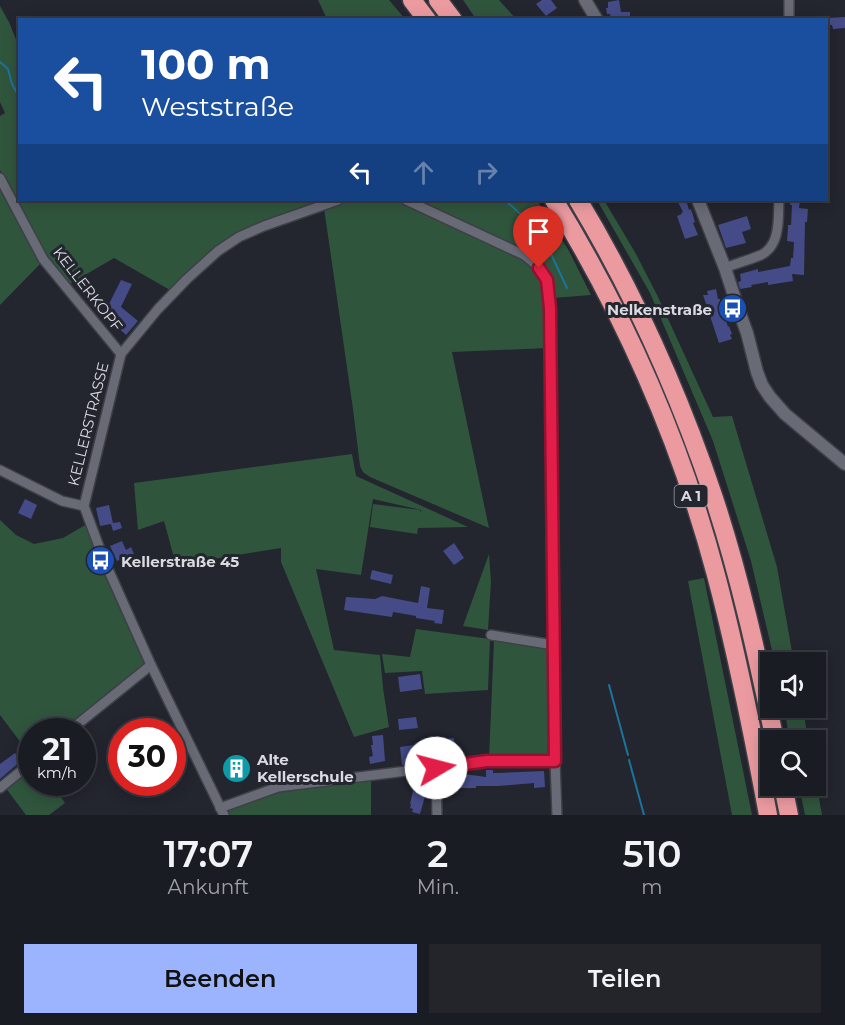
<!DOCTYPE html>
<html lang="de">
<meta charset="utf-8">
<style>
body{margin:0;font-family:Montserrat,sans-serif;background:#23252b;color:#f1f3f6;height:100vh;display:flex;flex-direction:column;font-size:22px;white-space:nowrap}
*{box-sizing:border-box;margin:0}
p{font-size:20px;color:#9fa1a6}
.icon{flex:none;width:33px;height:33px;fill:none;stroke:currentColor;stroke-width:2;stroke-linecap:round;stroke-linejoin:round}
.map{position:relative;height:815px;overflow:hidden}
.side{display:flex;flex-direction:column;background:#1a1c23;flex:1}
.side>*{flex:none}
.guide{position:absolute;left:18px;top:18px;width:810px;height:183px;border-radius:0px;box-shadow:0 3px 15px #0003,0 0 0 2px #383a41;background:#1a4fa0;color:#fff;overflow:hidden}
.tools{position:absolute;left:760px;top:652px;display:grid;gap:12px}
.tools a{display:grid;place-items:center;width:66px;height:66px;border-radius:0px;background:#1a1c23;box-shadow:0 3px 15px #0003,0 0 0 2px #383a41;font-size:30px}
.speed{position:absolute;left:18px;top:718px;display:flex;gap:12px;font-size:30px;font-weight:700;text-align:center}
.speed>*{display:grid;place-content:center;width:78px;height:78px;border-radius:50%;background:#1a1c23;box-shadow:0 3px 15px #0003,0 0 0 2px #383a41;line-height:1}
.speed small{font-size:15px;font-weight:400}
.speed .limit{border:9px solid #d22;background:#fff;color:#111}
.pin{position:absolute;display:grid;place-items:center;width:51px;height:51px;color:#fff;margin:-62px -26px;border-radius:50% 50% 50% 0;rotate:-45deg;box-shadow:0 0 6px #0007}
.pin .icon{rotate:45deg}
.me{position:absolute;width:66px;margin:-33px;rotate:82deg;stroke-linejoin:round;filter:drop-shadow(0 0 4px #0008)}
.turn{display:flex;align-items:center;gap:21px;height:126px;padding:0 24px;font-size:27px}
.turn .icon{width:78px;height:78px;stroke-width:2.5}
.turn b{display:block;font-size:42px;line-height:51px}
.lanes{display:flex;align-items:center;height:57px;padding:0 24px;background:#0003;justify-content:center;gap:30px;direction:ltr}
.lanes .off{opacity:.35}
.eta{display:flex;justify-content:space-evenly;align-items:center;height:102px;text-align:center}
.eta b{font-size:36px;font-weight:600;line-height:42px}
.button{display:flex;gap:12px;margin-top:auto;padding:12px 24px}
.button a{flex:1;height:69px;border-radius:0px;background:#9cb4fd;color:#111;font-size:24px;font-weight:600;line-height:69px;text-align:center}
.button a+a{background:#23252b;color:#f1f3f6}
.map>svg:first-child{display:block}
.green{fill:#30553d}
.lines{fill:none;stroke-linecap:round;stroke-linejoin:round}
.stream{stroke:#1c749a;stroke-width:2}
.building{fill:#444b87}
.minor-casing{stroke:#3e3f47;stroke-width:12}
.tertiary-casing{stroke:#3e3f47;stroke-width:15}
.motorway-casing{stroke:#3e3f47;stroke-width:21}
.minor{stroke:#686b76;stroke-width:9}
.tertiary{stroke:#686b76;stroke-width:12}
.motorway{stroke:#eb9ba0;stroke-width:18}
.route-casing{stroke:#92132f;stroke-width:15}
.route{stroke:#e11d48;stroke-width:10}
.labels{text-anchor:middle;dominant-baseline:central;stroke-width:6;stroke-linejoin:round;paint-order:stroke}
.shield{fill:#23252f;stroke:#a3a4ac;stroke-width:1.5}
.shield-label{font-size:14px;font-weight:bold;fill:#dadbe1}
.street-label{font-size:15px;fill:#dadbe1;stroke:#23252f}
.poi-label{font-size:15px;font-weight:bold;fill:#dadbe1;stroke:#23252f;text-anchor:start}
</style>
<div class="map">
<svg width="845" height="815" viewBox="0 0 845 815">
<rect width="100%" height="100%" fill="#23252f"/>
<g class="green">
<polygon points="318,0 389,0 405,19 327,19"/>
<polygon points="463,0 499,0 516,19 476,19"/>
<polygon points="0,6 9,22 19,47 20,200 329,200 263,222 234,234 216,247 170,290 114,258 68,285 47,257 0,170 0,116 5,113 0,102"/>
<polygon points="0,184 42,262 0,305"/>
<polygon points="349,200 403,200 523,258 537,270 546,290 547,348 452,352 489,528 370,477 363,472 360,466 353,409 324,208"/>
<polygon points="409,200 537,200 569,251 591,295 553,298 525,252 473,226"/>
<polygon points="597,200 604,200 636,254 658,297 713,417 732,416 777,567 794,663 775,663 751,561 713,441 650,293"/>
<polygon points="352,454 356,476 468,527 418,528 417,534 370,527 373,504 420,510 420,513 421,510 373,499 361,575 316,569 334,650 380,655 383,688 389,727 354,737 281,562 281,548 176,565 164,521 138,530 134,483"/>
<polygon points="0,520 16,535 34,544 63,538 87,524 148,665 66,732 32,732 31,756 0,715"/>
<polygon points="489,554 491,582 488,630 463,626"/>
<polygon points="704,578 752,815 732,815 688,581"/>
<polygon points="416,629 490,639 488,690 425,694 422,671 385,673 382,654 410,657"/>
<polygon points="494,640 552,650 552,759 489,759"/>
<polygon points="784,708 803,708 808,741 790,741"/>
<polygon points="31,767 32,783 51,783 65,803 49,815 26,815 5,787"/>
<polygon points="371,777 371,815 226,815 223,809 279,789"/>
<polygon points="816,782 822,815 805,815 799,786 816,786"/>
</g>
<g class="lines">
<g class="stream">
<polyline points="0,62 8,69 12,84 20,98"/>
<polyline points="505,200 541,233 567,288"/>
<polyline points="609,685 628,755"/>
<polyline points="629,760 644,815"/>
</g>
</g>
<g class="building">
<polygon points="542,0 551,0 557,8 546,16 536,4"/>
<polygon points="619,0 621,12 630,12 630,19 611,20 610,14 607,14 606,8 608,8 608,2"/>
<polygon points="845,17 845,28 833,29 832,25 826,25 826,18"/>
<polygon points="677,200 686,200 689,210 691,209 695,222 693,223 698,235 685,239 677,216 682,214 681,213 683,212"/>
<polygon points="791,200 800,200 799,208 808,209 807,222 805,222 804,275 792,274 793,281 768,285 768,282 751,285 752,287 740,289 738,282 741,281 740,274 758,269 758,272 790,266 791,258 793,258 794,242 787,241 788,228 788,225 791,225 792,205 790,205"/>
<polygon points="747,216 751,229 742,232 746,243 726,248 718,225"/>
<polygon points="121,280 132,284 121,307 138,321 126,335 114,324 117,321 104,314"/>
<polygon points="716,289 718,299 720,299 723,307 722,307 728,327 729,326 732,334 730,335 732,339 719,343 703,295 708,295 707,291"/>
<polygon points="25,499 37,505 31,519 18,513"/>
<polygon points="109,505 113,523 120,522 122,528 113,531 111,524 100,526 96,508"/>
<polygon points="122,541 126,550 131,547 134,554 117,561 110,546"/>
<polygon points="454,543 464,558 454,565 443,551"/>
<polygon points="372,570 393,575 391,584 370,579"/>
<polygon points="421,586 430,588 427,608 444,610 442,624 434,623 435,621 416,618 416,616 393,612 392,617 344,610 346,597 375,599 382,596 418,603"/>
<polygon points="420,674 422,689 400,692 398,677"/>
<polygon points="416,717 418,728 399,730 398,719"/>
<polygon points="383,735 385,761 370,764 369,757 373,756 371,745 373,745 372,736"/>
<polygon points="454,738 455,751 414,757 414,763 402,765 400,747 444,741 444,739"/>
<polygon points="15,753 21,761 0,779 0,764"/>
<polygon points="237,756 239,762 243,760 246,768 243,769 245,775 233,781 224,762"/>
<polygon points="486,770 493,770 493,773 498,773 544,771 545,787 534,788 534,783 498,786 476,786 476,788 456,788 456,792 449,792 449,796 444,796 445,776 451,776 451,780 464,780 464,774 486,777"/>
<polygon points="415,782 428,786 420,814 412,812 413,809 410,808 411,804 410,804"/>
</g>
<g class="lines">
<defs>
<g id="minor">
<polyline points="789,0 789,20"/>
<polyline points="0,178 43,259 121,354"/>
<path d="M406,200L524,255C547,272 548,281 550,308L555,761L557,815"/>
<path d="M725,268C737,263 749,260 761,255C781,245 778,218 779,200"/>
<polyline points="0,470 62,501 84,506"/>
<polyline points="491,635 554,645"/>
<polyline points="68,732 151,665"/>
<polyline points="436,768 437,815"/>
<polyline points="0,788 32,762"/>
<polyline points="220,808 278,787 487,761 555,761"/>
<polyline points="224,815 151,665 104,560 84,506 121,354 158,309 187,279 218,251 239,237 264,226 338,200"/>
</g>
<g id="tertiary">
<polyline points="585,0 597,20"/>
<polyline points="698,200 725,268 738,308 747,333 757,372 762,385 770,397 785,414 845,464"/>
</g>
<g id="motorway">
<polyline points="412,0 427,20"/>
<polyline points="438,0 453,20"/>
<path d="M554,200C625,316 681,443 716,575C737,654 753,734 768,815"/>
<path d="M578,200C634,293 679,394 714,498C740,577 758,659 775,741"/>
<polyline points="783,786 789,815"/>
</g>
</defs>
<use href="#minor" class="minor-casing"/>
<use href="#tertiary" class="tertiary-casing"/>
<use href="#motorway" class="motorway-casing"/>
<use href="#minor" class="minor"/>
<use href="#tertiary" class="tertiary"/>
<use href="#motorway" class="motorway"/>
</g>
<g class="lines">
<defs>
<polyline id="route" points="436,768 487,761 555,761 550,308 547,280 539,268"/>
</defs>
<use href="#route" class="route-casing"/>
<use href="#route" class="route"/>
</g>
<defs>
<symbol id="bus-disc" viewBox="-11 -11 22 22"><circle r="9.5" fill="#1a4fb4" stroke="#23252f"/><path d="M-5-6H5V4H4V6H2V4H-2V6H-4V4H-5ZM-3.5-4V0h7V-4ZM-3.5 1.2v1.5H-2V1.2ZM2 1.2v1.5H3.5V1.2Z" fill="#fff"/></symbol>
<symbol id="building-disc" viewBox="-11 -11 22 22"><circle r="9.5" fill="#0f9aa8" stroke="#23252f"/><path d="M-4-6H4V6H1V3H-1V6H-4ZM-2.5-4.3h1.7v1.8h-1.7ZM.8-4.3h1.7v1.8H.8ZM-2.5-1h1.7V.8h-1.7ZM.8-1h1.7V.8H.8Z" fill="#fff"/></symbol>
</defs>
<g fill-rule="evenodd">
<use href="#bus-disc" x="716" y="292" width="33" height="33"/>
<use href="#bus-disc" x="84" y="544" width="33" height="33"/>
<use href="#building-disc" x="220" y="752" width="33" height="33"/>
</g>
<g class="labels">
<rect class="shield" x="674.5" y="485" width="33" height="22" rx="4.5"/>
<g class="shield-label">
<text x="691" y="496">A 1</text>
</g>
<g class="street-label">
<text transform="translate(88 289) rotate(52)">KELLERKOPF</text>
<text transform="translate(88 424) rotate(-76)">KELLERSTRASSE</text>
</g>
<g class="poi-label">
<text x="712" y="309" text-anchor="end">Nelkenstraße</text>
<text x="121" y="561">Kellerstraße 45</text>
<text x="257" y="759">Alte<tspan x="257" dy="17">Kellerschule</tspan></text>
</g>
</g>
</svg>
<div class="tools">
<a><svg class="icon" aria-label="sound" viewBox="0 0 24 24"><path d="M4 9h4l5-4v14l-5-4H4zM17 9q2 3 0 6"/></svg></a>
<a><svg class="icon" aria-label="search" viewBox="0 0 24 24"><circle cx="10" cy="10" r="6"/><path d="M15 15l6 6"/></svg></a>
</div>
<div class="speed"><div>21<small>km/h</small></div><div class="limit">30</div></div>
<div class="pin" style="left:539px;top:268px;background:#d93025"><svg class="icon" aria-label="arrive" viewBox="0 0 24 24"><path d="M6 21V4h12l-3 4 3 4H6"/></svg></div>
<svg class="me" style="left:436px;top:768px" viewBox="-20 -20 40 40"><circle r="19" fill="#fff"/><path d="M0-13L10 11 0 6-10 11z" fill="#e11d48"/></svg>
<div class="guide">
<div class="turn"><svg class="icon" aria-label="left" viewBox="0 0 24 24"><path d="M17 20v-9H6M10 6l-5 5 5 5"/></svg><div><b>100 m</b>Weststraße</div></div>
<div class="lanes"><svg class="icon" aria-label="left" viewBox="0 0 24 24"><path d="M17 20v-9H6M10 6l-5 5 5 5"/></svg><svg class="icon off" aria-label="ahead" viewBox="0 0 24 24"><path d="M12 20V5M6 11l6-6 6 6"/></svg><svg class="icon off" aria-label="right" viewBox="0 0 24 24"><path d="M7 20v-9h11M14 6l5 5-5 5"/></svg></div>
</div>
</div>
<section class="side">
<div class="eta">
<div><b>17:07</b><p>Ankunft</p></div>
<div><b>2</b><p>Min.</p></div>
<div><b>510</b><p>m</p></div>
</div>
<div class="button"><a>Beenden</a><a>Teilen</a></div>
</section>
